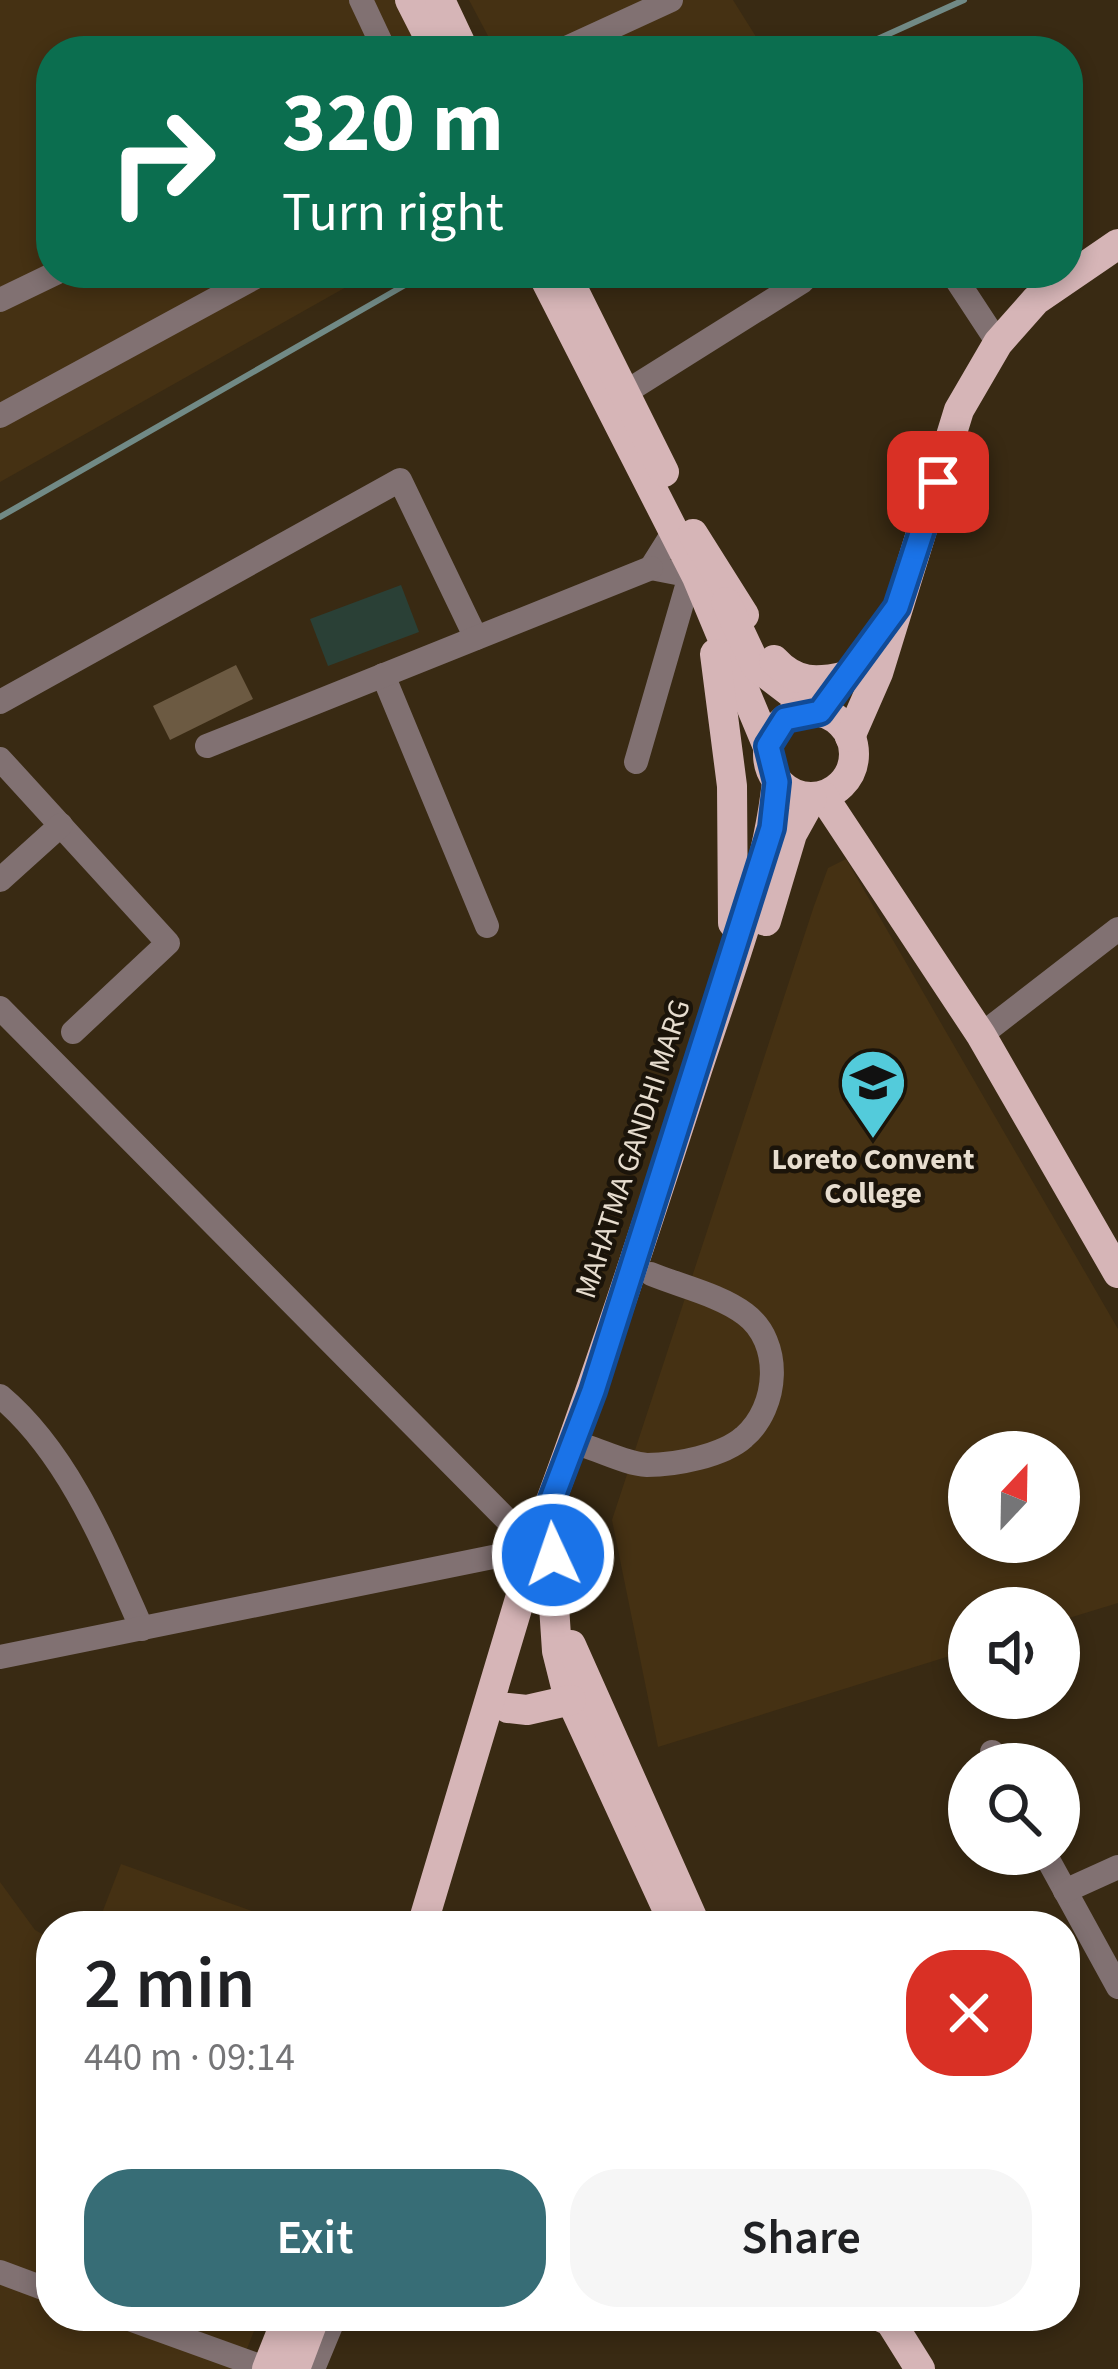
<!DOCTYPE html>
<meta charset="utf-8">
<style>
body{margin:0;font-family:"Source Sans 3",sans-serif;background:#f6f6f6;color:#202124;height:100vh;display:flex;flex-direction:column;font-size:45px;white-space:nowrap}
*{box-sizing:border-box;margin:0}
p{font-size:39px;color:#757577}
.icon{flex:none;width:66px;height:66px;fill:none;stroke:currentColor;stroke-width:2;stroke-linecap:round;stroke-linejoin:round}
.map{position:relative;flex:1;overflow:hidden}
.sheet{position:absolute;left:36px;top:1911px;width:1044px;height:420px;display:flex;flex-direction:column;background:#fff;border-radius:48px;box-shadow:0 6px 18px #0003}
.sheet>*{flex:none}
.top-card{position:absolute;left:36px;top:36px;width:1047px;height:252px;border-radius:48px;box-shadow:0 6px 18px #0003;background:#0b6e4f;color:#fff;overflow:hidden}
.needle{width:78px;rotate:22deg}
.tools{position:absolute;left:948px;top:1431px;display:grid;gap:24px}
.tools a{display:grid;place-items:center;width:132px;height:132px;border-radius:50%;background:#fff;box-shadow:0 6px 18px #0003;font-size:60px}
.pin{position:absolute;display:grid;place-items:center;width:102px;height:102px;color:#fff;margin:-51px;border-radius:24px;box-shadow:0 6px 18px #0006}
.me{position:absolute;width:132px;margin:-66px;rotate:357deg;stroke-linejoin:round;filter:drop-shadow(0 0 9px #0008)}
.turn{display:flex;align-items:center;gap:42px;height:252px;padding:0 48px;font-size:54px}
.turn .icon{width:156px;height:156px;stroke-width:2.5}
.turn b{display:block;font-size:84px;line-height:102px}
.round{display:grid;place-items:center;flex:none;width:126px;height:126px;border-radius:48px;background:#f6f6f6}
.head{display:flex;align-items:center;justify-content:space-between;height:204px;padding:0 48px}
h1{font-size:72px;font-weight:600;line-height:90px}
.action{display:flex;gap:24px;margin-top:auto;padding:24px 48px}
.action a{flex:1;height:138px;border-radius:48px;background:#376d76;color:#fff;font-size:48px;font-weight:600;line-height:138px;text-align:center}
.action a+a{background:#f6f6f6;color:#202124}
.map>svg:first-child{display:block}
.built{fill:#453113;fill-rule:evenodd}
.green{fill:#2a4036}
.lines{fill:none;stroke-linecap:round;stroke-linejoin:round}
.stream{stroke:#718a86;stroke-width:6}
.building{fill:#6c5a42}
.minor{stroke:#817172;stroke-width:24}
.major{stroke:#d6b5b7;stroke-width:30}
.route-casing{stroke:#114b97;stroke-width:30}
.route{stroke:#1a73e8;stroke-width:21}
.labels{text-anchor:middle;dominant-baseline:central;stroke-width:9;stroke-linejoin:round;paint-order:stroke}
.street-label{font-size:30px;fill:#e7ddcf;stroke:#1b140a}
.poi-label{font-size:30px;font-weight:bold;fill:#e7ddcf;stroke:#1b140a}
</style>
<div class="map">
<svg width="1118" height="2369" viewBox="0 0 1118 2369">
<rect width="100%" height="100%" fill="#392a13"/>
<g class="built">
<polygon points="0,0 398,0 423,51 51,51 51,273 371,273 0,482"/>
<polygon points="469,0 733,0 765,51 496,51"/>
<path d="M846,859L1118,1329V1603L1059,1621V1608H969V1650L658,1747L612,1520L814,906L828,868ZM969,1452H1059V1542H969Z"/>
<polygon points="121,1864 294,1926 97,1926"/>
<polygon points="0,1882 35,1930 51,1939 51,2316 260,2316 239,2369 0,2369"/>
</g>
<polygon class="green" points="401,585 419,632 328,666 310,619"/>
<g class="lines">
<g class="stream">
<polyline points="851,51 964,0"/>
<polyline points="0,517 426,273"/>
</g>
</g>
<polygon class="building" points="236,665 253,699 170,740 153,706"/>
<g class="lines">
<g class="minor">
<polyline points="361,0 385,51"/>
<polyline points="560,51 671,0"/>
<polyline points="952,273 998,343"/>
<polyline points="0,300 56,273"/>
<polyline points="626,392 803,281 800,273"/>
<polyline points="0,416 263,273"/>
<polyline points="673,533 651,568 697,577"/>
<polyline points="383,675 487,926"/>
<polyline points="0,702 400,480 476,638"/>
<polyline points="207,746 651,568"/>
<polyline points="0,759 168,943 73,1032"/>
<polyline points="636,762 689,579"/>
<polyline points="0,880 61,825"/>
<polyline points="0,1008 522,1535"/>
<polyline points="981,1035 1118,929"/>
<path d="M0,1396C69,1454 106,1548 142,1629"/>
<path d="M585,1446C604,1452 628,1464 647,1465C675,1465 723,1456 744,1437C779,1407 783,1342 745,1314C720,1295 680,1286 651,1274"/>
<polyline points="0,1657 513,1553"/>
<polyline points="992,1752 998,1764"/>
<polyline points="1045,1854 1118,1987"/>
<polyline points="1065,1891 1118,1867"/>
<polyline points="0,2272 51,2291"/>
<polyline points="121,2316 254,2364"/>
<polyline points="313,2369 335,2316"/>
</g>
<g class="major">
<polyline points="410,0 436,51"/>
<polyline points="440,0 464,51"/>
<polyline points="542,273 697,577 768,747"/>
<polyline points="565,273 664,472"/>
<polyline points="693,534 744,615"/>
<polyline points="726,602 756,666 815,711"/>
<polyline points="715,654 732,786 733,923"/>
<path d="M774,660C796,684 817,683 846,676"/>
<circle cx="811" cy="754" r="43"/>
<polyline points="850,737 878,673 959,410 998,343 1036,300 1118,244"/>
<polyline points="823,796 981,1035 1118,1273"/>
<polyline points="766,921 792,834 812,798"/>
<circle cx="533" cy="1552" r="20"/>
<path d="M539,1533C596,1381 646,1227 696,1073C727,978 766,881 777,782"/>
<polyline points="551,1561 557,1651 567,1691 675,1926"/>
<polyline points="571,1645 696,1926"/>
<polyline points="508,1708 527,1710 571,1700"/>
<polyline points="422,1926 528,1572"/>
<polyline points="879,2316 890,2321 920,2369"/>
<polyline points="267,2369 288,2316"/>
<polyline points="295,2369 315,2316"/>
</g>
</g>
<g class="lines">
<defs>
<polyline id="route" points="553,1555 550,1543 539,1533 593,1391 772,828 777,782 768,746 785,719 820,712 897,607 938,482"/>
</defs>
<use href="#route" class="route-casing"/>
<use href="#route" class="route"/>
</g>
<defs>
<symbol id="university-pin" viewBox="-11 -11 22 30"><path d="M0 17L-7.5 6A9.5 9.5 0 1 1 7.5 6Z" fill="#53cbdb" stroke="#1b140a"/><path d="M0-5L7-2L0 1L-7-2ZM-4 1L0 2.5L4 1V4Q0 6-4 4Z" fill="#111"/></symbol>
</defs>
<g fill-rule="evenodd">
<use href="#university-pin" x="835" y="1044" width="76" height="104"/>
</g>
<g class="labels">
<g class="street-label">
<text transform="translate(633 1149) rotate(-72)">MAHATMA GANDHI MARG</text>
</g>
<g class="poi-label">
<text x="873" y="1159">Loreto Convent<tspan x="873" dy="34">College</tspan></text>
</g>
</g>
</svg>
<div class="tools">
<a><svg class="needle" viewBox="-14 -14 28 28"><path d="M0-13l5 13h-10z" fill="#e53935"/><path d="M0 13l5-13h-10z" fill="#757577"/></svg></a>
<a><svg class="icon" aria-label="sound" viewBox="0 0 24 24"><path d="M4 9h4l5-4v14l-5-4H4zM17 9q2 3 0 6"/></svg></a>
<a><svg class="icon" aria-label="search" viewBox="0 0 24 24"><circle cx="10" cy="10" r="6"/><path d="M15 15l6 6"/></svg></a>
</div>
<div class="pin" style="left:938px;top:482px;background:#d93025"><svg class="icon" aria-label="arrive" viewBox="0 0 24 24"><path d="M6 21V4h12l-3 4 3 4H6"/></svg></div>
<svg class="me" style="left:553px;top:1555px" viewBox="-20 -20 40 40"><circle r="17" fill="#1a73e8" stroke="#fff" stroke-width="3"/><path d="M0-11L8 9 0 5-8 9z" fill="#fff"/></svg>
<div class="top-card">
<div class="turn"><svg class="icon" aria-label="right" viewBox="0 0 24 24"><path d="M7 20v-9h11M14 6l5 5-5 5"/></svg><div><b>320 m</b>Turn right</div></div>
</div>
<section class="sheet">
<div class="head"><div><h1>2 min</h1><p>440 m · 09:14</p></div><a class="round" style="background:#d93025;color:#fff"><svg class="icon" aria-label="close" viewBox="0 0 24 24"><path d="M6 6l12 12M18 6L6 18"/></svg></a></div>
<div class="action"><a>Exit</a><a>Share</a></div>
</section>
</div>
